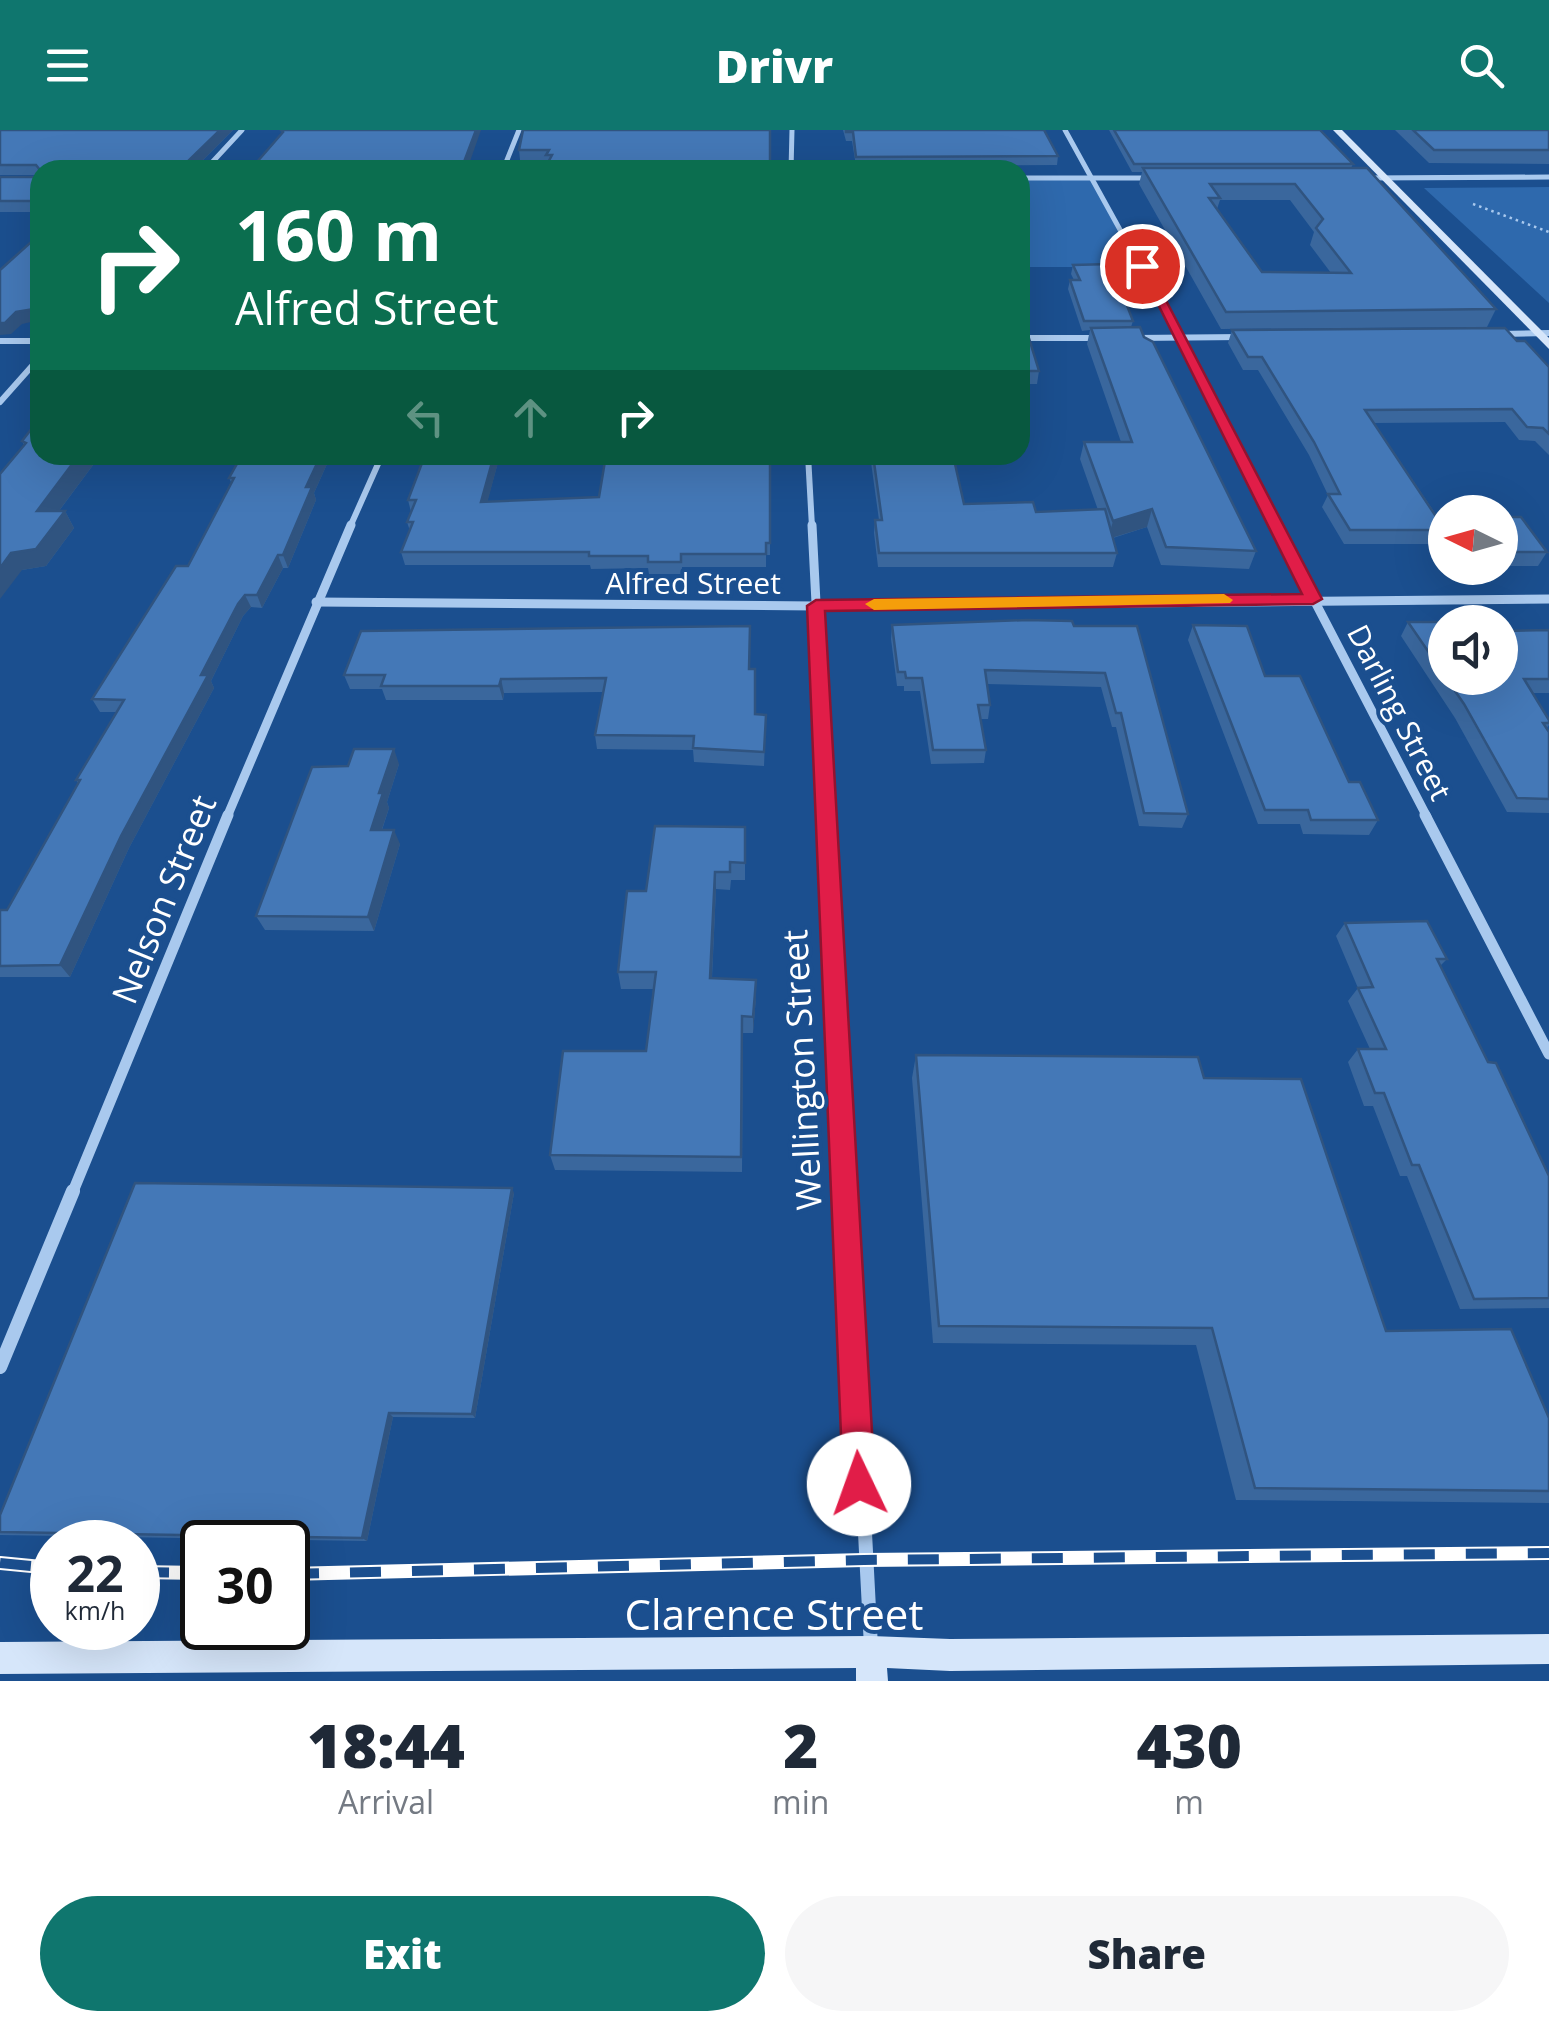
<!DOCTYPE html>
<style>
body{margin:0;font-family:"Open Sans",sans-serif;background:#f6f6f7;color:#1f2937;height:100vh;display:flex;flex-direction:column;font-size:38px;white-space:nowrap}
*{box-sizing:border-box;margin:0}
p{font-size:32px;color:#747a83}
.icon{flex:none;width:55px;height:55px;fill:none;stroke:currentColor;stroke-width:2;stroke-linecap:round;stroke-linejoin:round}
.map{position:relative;height:1551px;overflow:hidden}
.drawer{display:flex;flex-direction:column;background:#fff;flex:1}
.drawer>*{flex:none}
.hud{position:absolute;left:30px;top:30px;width:1000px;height:305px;border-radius:30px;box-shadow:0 10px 40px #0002;background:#0b6e4f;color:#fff;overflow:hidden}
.needle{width:65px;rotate:275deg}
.buttons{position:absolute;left:1428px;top:365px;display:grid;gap:20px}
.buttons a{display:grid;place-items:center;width:90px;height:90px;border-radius:50%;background:#fff;box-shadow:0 10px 40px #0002;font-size:50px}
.speed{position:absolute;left:30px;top:1390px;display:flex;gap:20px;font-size:50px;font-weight:700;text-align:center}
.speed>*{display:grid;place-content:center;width:130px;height:130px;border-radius:50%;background:#fff;box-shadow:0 10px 40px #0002;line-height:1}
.speed small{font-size:25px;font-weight:400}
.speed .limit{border:5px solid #111;border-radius:15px;background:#fff;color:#111}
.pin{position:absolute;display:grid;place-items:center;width:85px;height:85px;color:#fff;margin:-42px;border:5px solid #fff;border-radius:50%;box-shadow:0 2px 10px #0007}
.me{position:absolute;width:110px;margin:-55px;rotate:357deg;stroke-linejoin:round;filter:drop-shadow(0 0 8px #0008)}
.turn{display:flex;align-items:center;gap:35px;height:210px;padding:0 40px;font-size:45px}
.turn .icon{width:130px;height:130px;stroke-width:2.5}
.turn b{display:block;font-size:70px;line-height:85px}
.lanes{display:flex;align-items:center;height:95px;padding:0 40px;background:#0003;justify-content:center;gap:50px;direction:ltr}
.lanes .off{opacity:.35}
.eta{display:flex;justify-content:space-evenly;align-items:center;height:170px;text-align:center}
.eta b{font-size:60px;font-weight:800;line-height:70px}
.action{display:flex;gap:20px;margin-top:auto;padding:20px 40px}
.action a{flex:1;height:115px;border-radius:60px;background:#0f766e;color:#fff;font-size:40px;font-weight:800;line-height:115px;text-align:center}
.action a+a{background:#f6f6f7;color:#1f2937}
header{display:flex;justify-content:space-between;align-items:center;height:130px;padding:0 40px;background:#0f766e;color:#fff;font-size:45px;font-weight:800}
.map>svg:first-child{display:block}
.green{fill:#2e69ad}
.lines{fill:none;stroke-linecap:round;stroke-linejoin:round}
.path{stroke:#a9c9ee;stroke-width:2.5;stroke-dasharray:2.5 4;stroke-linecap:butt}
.street-far4{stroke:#a9c9ee;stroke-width:5}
.street-far3{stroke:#a9c9ee;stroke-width:6}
.street-far2{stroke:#a9c9ee;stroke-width:9}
.street-far1{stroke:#a9c9ee;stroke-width:11}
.street{stroke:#a9c9ee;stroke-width:14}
.secondary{fill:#d6e6fa;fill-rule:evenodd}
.rail-casing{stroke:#fff;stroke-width:14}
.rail{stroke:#1b4f8f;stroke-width:10;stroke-dasharray:31;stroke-linecap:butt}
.wall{fill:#3a679d;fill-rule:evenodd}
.shaded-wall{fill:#305480}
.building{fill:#4478b7;stroke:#305480;stroke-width:2.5;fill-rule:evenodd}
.route{fill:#e11d48;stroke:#92132f;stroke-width:2.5}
.slow{fill:#f59e0b}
.labels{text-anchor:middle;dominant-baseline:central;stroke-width:8;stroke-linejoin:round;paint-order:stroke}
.far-street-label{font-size:30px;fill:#fff;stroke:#1b4f8f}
.street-label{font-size:35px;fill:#fff;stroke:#1b4f8f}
.near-street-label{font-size:42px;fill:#fff;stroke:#1b4f8f}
</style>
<header><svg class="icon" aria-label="menu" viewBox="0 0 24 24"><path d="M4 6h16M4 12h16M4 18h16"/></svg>Drivr<svg class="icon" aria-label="search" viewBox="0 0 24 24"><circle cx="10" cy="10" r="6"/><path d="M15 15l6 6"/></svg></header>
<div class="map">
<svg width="1549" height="1551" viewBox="0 0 1549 1551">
<rect width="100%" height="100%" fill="#1b4f8f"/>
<g class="green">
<polygon points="1020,48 1091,48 1142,137 1020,137"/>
<polygon points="1549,57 1549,173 1424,58"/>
</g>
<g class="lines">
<polyline class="path" points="1473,74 1549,102"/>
<g class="street-far4">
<polyline points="1065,0 1161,174"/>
<polyline points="205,40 242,0"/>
<polyline points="503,40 519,0"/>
<polyline points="791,40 792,0"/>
<polyline points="1020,48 1153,48"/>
<polyline points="1365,48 1549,47"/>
</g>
<g class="street-far3">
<polyline points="1160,171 1276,397"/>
<polyline points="1500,204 1549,203"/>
<polyline points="1020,208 1098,208"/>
<polyline points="1135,208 1243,207"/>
<polyline points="0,211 40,211"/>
<polyline points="0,272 40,227"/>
<polyline points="808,325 812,397"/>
<polyline points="350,397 382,325"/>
</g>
<g class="street-far2">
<polyline points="812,395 827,687"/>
<polyline points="1275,395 1427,687"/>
<polyline points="316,472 816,476 1549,469"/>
<polyline points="227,687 351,395"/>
</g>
<g class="street-far1">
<polyline points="827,685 847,1064"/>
<polyline points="1425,685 1549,924"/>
<polyline points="72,1064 228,685"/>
</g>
<g class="street">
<polyline points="847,1061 871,1517"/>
<polyline points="0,1237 73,1061"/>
</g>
<g class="secondary">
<polygon points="1333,0 1342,0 1549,208 1549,219"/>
<polygon points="1549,1504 1549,1534 950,1541 887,1538 888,1551 856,1551 856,1538 0,1544 0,1512 871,1506 950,1509"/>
</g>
<defs>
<g id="rail">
<polyline points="0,1433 52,1438"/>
<polyline points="138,1442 202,1443"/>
<polyline points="288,1444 864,1430 1549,1423"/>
</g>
</defs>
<use href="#rail" class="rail-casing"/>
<use href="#rail" class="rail"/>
</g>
<g class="wall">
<polygon points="0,0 233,0 193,40 40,40 40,82 0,82 0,47 35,47 38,45 0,45"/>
<polygon points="523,0 770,40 548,33 547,30 520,30 519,20"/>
<polygon points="843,0 1044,0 1058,26 1057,35 856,36 852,11 846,11"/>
<path d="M1109,0H1320L1353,34L1351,38L1496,179L1487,197L1221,199L1139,54L1142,42H1132ZM1220,70H1290L1314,102L1310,115L1331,143L1262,142L1217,79Z"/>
<polygon points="1395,0 1549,0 1549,34 1429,33"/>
<polygon points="1073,135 1133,191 1131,197 1144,207 1256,421 1249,439 1161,435 1147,397 1113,408 1117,423 1113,437 878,437 874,403 875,390 879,390 870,325 953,325 964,374 1036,382 1098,380 1080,329 1084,312 1121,312 1087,214 1090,200 1082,201 1068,159 1070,150 1074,150 1071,144"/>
<polygon points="1020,178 1021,200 1039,241 1037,254 1020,254"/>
<polygon points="1232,200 1517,211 1549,237 1549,325 1535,311 1519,310 1505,292 1374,293 1441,392 1445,385 1445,406 1444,405 1439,414 1344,414 1322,377 1328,365 1309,325 1258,240 1243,240 1228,213"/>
<polygon points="40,288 40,325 110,325 106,331 96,331 59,381 65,381 74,398 46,436 22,440 24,315 22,311"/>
<polygon points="242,325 331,325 314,363 316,370 288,438 283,438 262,478 251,477 243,486 211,551 214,558 129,718 70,847 0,847 0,780 7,780 78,653 76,650 116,582 100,582 92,569 188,436 231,352 229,348"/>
<polygon points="425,325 500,325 487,372 599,367 770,325 770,425 766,425 766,437 682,437 682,444 649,444 648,438 591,439 590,435 405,435 401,422 410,401 407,392 411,382 408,370"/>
<polygon points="1500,387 1547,422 1538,436 1500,436"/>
<polygon points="1408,492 1445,492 1445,548 1500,548 1505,501 1549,500 1549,563 1533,563 1549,590 1549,595 1547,598 1549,602 1549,683 1507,682 1455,588 1401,506"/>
<polygon points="892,495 1137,496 1188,684 1182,698 1139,696 1116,597 1112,597 1101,557 987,554 990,575 988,589 981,589 986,620 984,633 931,634 920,561 904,561 904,556 897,556 891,509"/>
<polygon points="1193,495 1265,546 1378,690 1369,705 1303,704 1300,694 1258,694 1188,510"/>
<polygon points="749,539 755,584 766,585 764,636 694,632 693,620 597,619 595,605 603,562 504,563 503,570 386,570 382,559 350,559 344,545"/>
<polygon points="399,634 387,672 389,678 382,700 400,714 374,801 265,800 256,786 348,636"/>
<polygon points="745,697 745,750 731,750 730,760 716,759 712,848 756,867 753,903 743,903 742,1042 555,1040 550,1025 646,921 653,859 621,859 618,842 646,761"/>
<polygon points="1345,793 1447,829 1440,836 1488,932 1549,1046 1549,1178 1460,1179 1407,1046 1400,1046 1373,976 1364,976 1348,932 1358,919 1370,919 1348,871 1358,858 1336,806"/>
<polygon points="916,925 1204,948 1386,1201 1549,1288 1549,1373 1236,1370 1196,1215 933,1213 912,948"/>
<polygon points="514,1063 475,1288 393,1287 367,1411 0,1405 0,1385"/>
</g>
<g class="shaded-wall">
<polygon points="220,0 233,0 193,40 179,40"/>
<polygon points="476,0 481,0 467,40 461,40"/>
<polygon points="40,174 40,190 22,194 11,204 0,205 0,193 16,182"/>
<polygon points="79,325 93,325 96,331 47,397 37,381"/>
<polygon points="321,325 331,325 314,363 316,370 288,438 283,425 306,357"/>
<polygon points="494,325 500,325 484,385 481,372"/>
<polygon points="1152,379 1147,397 1108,409 1113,391"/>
<polygon points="65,381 74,398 46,436 22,440 0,469 0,438 11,423"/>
<polygon points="278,425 283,438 262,478 257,465"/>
<polygon points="245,465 251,477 243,486 211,551 214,558 129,718 70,847 60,835 121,706 201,545 238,474"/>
<polygon points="501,549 504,563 503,570 499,556"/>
<polygon points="394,619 399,634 387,672 389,678 377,714 371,700 379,663"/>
<polygon points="394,700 400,714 374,801 368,787"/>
<polygon points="715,742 716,759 711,865 710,848"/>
<polygon points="756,850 756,867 753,903 753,887"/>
<polygon points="512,1058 514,1063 475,1288 472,1284"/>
<polygon points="389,1283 393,1287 367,1411 362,1408"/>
</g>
<g class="building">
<polygon points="0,0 220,0 179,40 40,40 36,35 0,35"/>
<polygon points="281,0 476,0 461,40 250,40 283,2"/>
<polygon points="523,0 770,0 770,40 544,40 552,25 546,25 549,20 519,20"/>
<polygon points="846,0 1044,0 1058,26 856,27 853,2 846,2"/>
<polygon points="1114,0 1320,0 1353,34 1134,34"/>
<polygon points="1413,0 1549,0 1549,20 1434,20"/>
<path d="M1143,38H1367L1496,179L1226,182ZM1210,54H1295L1323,89L1316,98L1351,143L1262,142L1209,68H1220Z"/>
<polygon points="40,43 40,71 0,71 0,47 35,47"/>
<polygon points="40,104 40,174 34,179 16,182 5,193 0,193 0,140"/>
<polygon points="1111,134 1133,191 1084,191 1070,150 1080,150 1073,135"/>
<polygon points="1140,197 1144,207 1153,212 1256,421 1166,417 1152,379 1113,391 1084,312 1132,312 1091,198"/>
<polygon points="1505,198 1517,211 1525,211 1549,237 1549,304 1543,298 1527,297 1512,279 1365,280 1445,400 1350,400 1328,364 1340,364 1314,312 1262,227 1248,227 1232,200"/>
<polygon points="1020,199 1027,202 1039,241 1020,241"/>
<polygon points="40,288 40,325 79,325 37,381 65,381 36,419 11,423 0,438 0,344 26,313 22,311"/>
<polygon points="242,325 321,325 306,357 312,357 283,425 278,425 257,465 245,465 238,474 201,545 208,545 121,706 60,835 0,836 0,780 7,780 80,650 76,650 124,570 92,569 176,436 188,436 234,348 229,348"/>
<polygon points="425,325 494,325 481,372 599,367 606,325 770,325 770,413 766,413 766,424 681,424 681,432 648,432 648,426 589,426 589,422 401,422 413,392 407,392 416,370 408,370"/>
<polygon points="873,325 953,325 964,374 1033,372 1036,382 1105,379 1117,423 879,423 875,390 882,390"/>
<polygon points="1500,387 1521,387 1547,422 1500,422"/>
<polygon points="1027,490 1072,491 1074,496 1137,496 1188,684 1144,683 1121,583 1116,583 1105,543 985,540 990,575 978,575 986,620 933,620 922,548 906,548 905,542 898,542 892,495"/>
<polygon points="1408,492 1484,492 1445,492 1445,546"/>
<polygon points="1500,494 1505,501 1549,500 1549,549 1524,549 1549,590 1549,593 1543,593 1549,602 1549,669 1517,668 1464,574 1446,548 1500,548"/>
<polygon points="1193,495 1247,496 1265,546 1300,546 1349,652 1360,652 1378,690 1311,690 1308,680 1265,680"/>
<polygon points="750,496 749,539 755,539 755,584 766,585 764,622 693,618 694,606 595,605 606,548 501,549 499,556 381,556 385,545 344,545 361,501"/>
<polygon points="354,619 394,619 379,663 383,663 371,700 394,700 368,787 256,786 312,637 348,636"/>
<polygon points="655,696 745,697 745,733 730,732 730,742 715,742 710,848 756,850 753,887 742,886 741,1027 550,1025 563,921 646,921 656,842 618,842 627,761 646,761"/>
<polygon points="1427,791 1447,829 1437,829 1488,932 1496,933 1549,1046 1549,1168 1474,1169 1419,1035 1412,1035 1384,963 1375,963 1358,919 1386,919 1358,858 1373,857 1345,793"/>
<polygon points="916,925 1198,927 1204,948 1301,949 1386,1201 1511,1199 1549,1288 1549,1361 1255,1358 1212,1198 939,1196"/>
<polygon points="135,1053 512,1058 472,1284 389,1283 362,1408 0,1402 0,1385"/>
</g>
<polygon class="route" points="1138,134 1148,136 1322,469 1313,474 825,481 875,1354 871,1365 859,1370 848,1365 843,1354 807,476 816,470 1302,464"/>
<polygon class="slow" points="1224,464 1233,470 1230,473 874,480 865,474 874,469"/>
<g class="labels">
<g class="far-street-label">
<text x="693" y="452">Alfred Street</text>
<text transform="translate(1400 582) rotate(63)">Darling Street</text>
</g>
<g class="street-label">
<text transform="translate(163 769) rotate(-68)">Nelson Street</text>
<text transform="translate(801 940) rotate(-93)">Wellington Street</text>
</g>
<g class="near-street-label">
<text x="774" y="1483">Clarence Street</text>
</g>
</g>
</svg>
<div class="buttons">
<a><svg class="needle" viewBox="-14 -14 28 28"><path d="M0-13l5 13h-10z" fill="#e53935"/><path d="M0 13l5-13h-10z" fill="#747a83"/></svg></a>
<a><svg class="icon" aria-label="sound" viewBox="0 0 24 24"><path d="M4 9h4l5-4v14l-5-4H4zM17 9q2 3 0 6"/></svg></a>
</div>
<div class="speed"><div>22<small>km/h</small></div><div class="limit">30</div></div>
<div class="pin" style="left:1142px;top:136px;background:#d93025"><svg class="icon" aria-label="arrive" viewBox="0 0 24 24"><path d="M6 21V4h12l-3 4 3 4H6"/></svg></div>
<svg class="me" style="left:859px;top:1354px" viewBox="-20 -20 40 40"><circle r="19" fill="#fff"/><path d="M0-13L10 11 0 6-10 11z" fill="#e11d48"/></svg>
<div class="hud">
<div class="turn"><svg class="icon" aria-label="right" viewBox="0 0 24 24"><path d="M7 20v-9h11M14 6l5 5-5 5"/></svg><div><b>160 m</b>Alfred Street</div></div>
<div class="lanes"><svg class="icon off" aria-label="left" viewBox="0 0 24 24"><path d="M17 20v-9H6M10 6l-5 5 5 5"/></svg><svg class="icon off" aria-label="ahead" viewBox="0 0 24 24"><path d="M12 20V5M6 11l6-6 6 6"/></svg><svg class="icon" aria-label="right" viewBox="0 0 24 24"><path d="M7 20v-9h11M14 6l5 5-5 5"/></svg></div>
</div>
</div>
<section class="drawer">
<div class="eta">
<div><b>18:44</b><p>Arrival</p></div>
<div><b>2</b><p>min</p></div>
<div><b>430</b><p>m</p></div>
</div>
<div class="action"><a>Exit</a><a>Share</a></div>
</section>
